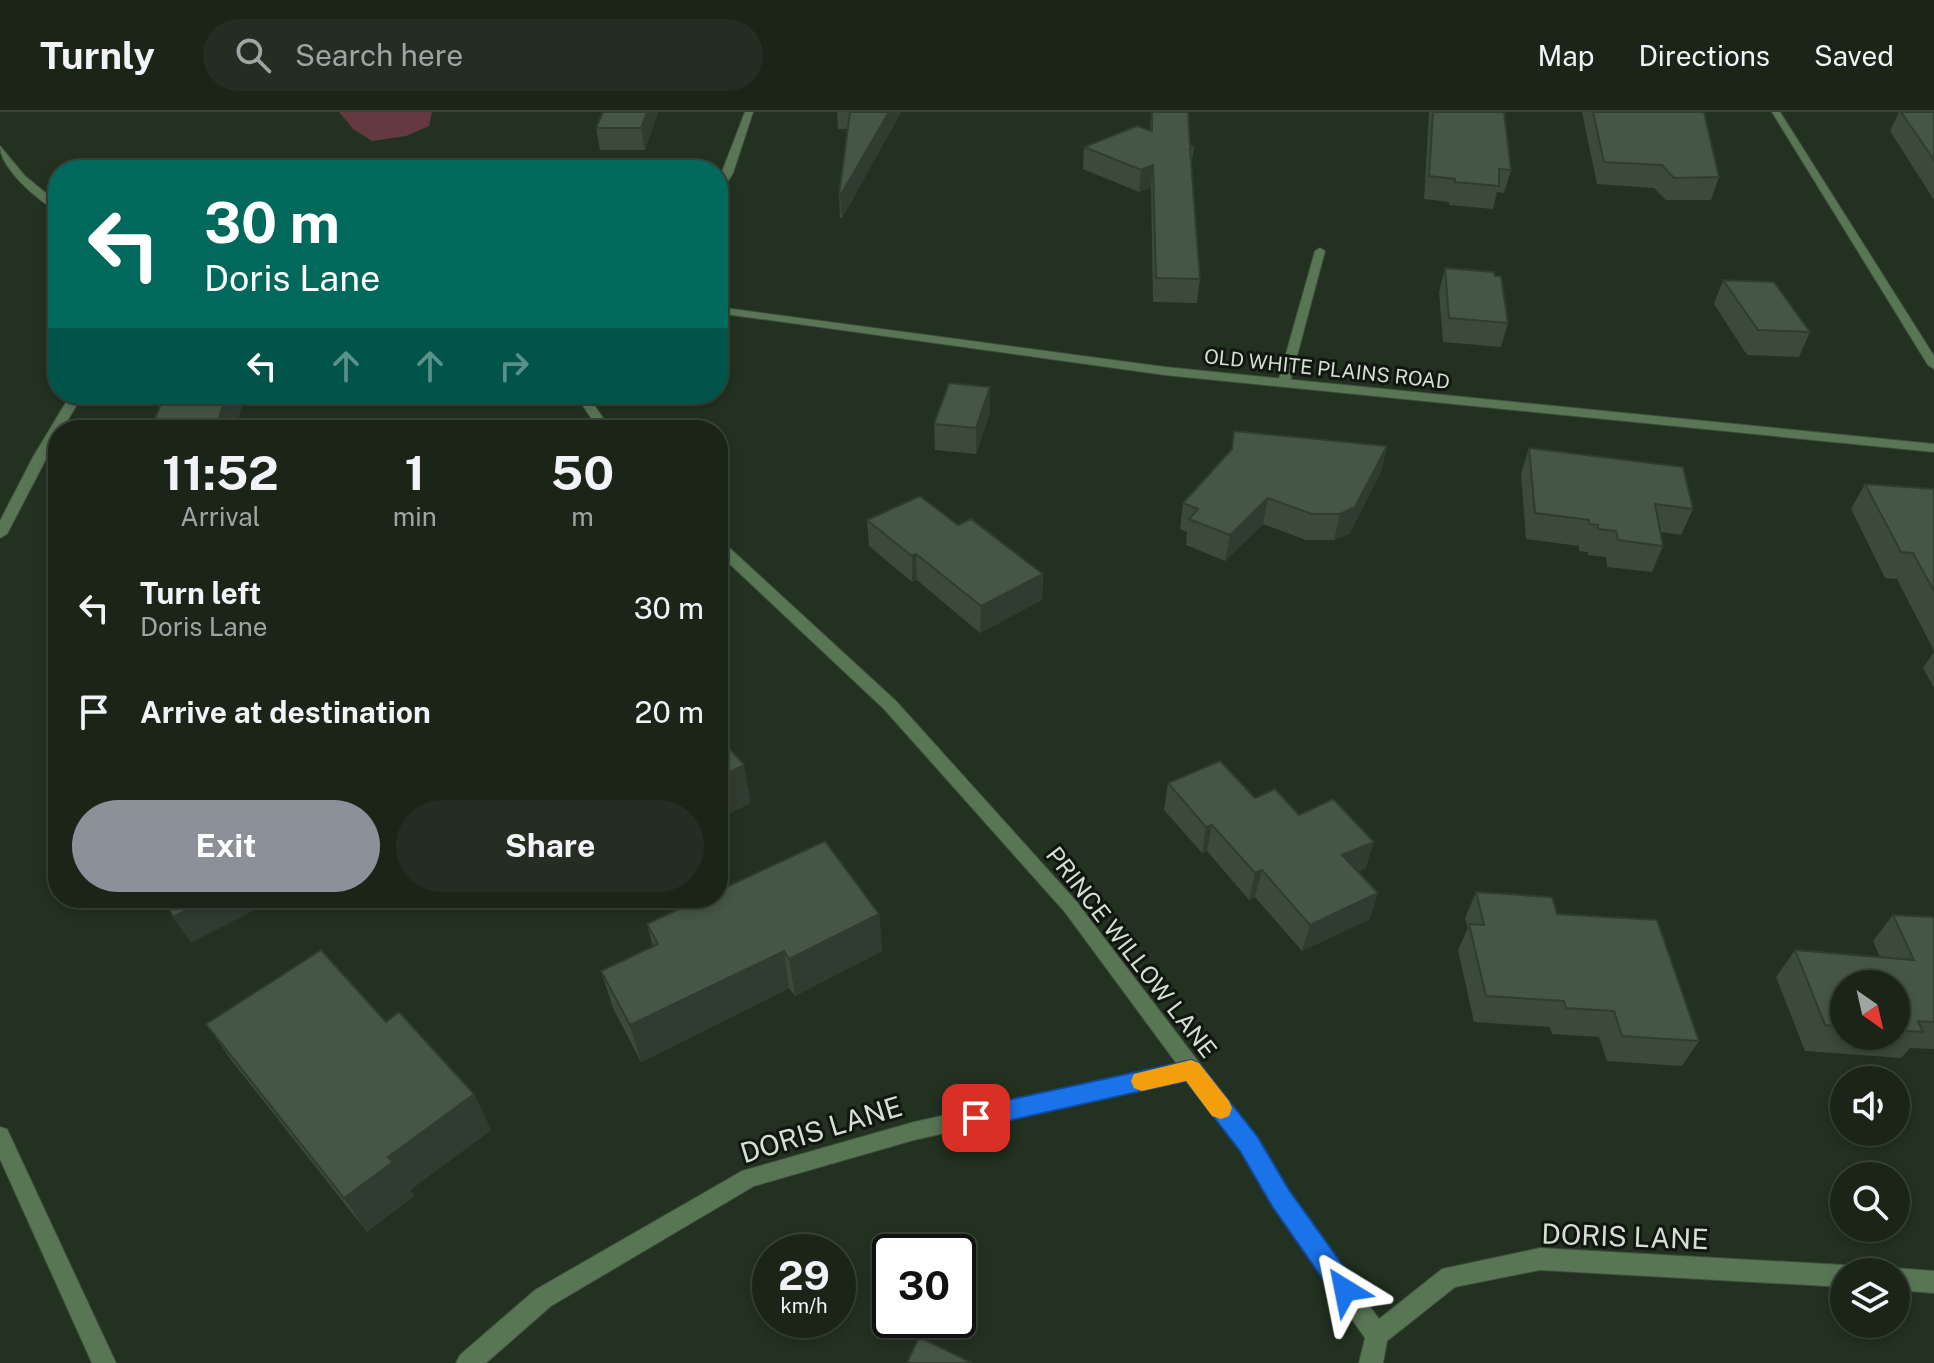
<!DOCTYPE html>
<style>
body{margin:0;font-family:"Public Sans",sans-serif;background:#232d21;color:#f1f3f6;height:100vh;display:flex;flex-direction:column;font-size:30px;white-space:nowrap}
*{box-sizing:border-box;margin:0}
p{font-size:26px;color:#9fa5a2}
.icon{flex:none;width:44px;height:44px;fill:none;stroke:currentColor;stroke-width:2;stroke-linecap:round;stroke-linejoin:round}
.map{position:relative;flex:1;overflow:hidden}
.sheet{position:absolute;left:48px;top:308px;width:680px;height:488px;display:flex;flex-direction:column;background:#1a2518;border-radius:32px;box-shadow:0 4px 12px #0003,0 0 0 2px #384237}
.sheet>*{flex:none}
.banner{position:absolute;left:48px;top:48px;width:680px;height:244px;border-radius:32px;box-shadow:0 4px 12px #0003,0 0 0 2px #384237;background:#00695c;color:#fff;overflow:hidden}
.needle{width:52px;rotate:146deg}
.fabs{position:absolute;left:1830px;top:858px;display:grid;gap:16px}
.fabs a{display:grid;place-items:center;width:80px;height:80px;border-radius:50%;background:#1a2518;box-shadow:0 4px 12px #0003,0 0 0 2px #384237;font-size:40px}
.speed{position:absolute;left:752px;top:1122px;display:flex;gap:16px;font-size:40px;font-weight:700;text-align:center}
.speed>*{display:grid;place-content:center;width:104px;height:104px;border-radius:50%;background:#1a2518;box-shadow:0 4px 12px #0003,0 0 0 2px #384237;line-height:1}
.speed small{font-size:20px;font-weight:400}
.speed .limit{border:4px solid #111;border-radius:12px;background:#fff;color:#111}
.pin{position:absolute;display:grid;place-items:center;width:68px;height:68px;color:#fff;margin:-34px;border-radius:16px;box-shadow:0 4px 12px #0006}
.me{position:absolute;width:88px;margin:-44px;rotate:325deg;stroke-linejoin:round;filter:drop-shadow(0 0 6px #0008)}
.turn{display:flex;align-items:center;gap:28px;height:168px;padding:0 24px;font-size:36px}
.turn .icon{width:104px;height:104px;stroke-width:2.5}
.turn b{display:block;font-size:56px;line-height:68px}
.lanes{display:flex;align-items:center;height:76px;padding:0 24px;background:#0003;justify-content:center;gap:40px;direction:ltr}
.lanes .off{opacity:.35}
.eta{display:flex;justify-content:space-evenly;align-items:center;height:136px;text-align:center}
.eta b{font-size:48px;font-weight:700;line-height:56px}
.primary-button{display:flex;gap:16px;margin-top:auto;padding:16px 24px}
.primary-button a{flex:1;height:92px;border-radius:48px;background:#8c9099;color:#fff;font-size:32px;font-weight:700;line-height:92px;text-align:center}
.primary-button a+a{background:#232d21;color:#f1f3f6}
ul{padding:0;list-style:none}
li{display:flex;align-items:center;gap:24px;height:104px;padding:0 24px}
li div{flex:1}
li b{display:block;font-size:30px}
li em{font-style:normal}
header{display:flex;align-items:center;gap:48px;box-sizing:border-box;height:112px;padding:0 40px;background:#1a2518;border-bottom:2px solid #384237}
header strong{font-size:38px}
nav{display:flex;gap:44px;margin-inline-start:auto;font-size:28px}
.search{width:560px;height:72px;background:#232d21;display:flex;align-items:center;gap:20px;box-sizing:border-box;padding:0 28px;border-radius:44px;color:#9fa5a2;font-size:30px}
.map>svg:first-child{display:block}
.green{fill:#643940}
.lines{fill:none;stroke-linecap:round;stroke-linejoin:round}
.minor-casing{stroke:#3f4d3d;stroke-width:2}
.tertiary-casing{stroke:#3f4d3d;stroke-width:2}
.minor{fill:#587654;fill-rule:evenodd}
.tertiary{fill:#587654;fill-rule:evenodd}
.wall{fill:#3c4a3a;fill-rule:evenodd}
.shaded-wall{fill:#313c30}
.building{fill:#465644;stroke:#313c30;stroke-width:2}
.route{fill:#1a73e8;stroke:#114b97;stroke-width:2}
.slow{fill:#f59e0b}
.labels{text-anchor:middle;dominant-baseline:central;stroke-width:6;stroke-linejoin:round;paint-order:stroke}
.far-street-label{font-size:20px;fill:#d5dfd4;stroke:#10170f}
.street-label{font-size:24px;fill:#d5dfd4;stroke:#10170f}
.near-street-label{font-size:28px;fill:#d5dfd4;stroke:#10170f}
</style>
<header>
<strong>Turnly</strong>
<div class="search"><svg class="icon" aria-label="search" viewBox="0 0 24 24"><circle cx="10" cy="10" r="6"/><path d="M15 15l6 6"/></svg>Search here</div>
<nav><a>Map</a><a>Directions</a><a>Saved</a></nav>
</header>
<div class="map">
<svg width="1934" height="1251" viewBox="0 0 1934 1251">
<rect width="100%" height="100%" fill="#223120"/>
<polygon class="green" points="339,0 432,0 429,14 406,24 372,29 353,17"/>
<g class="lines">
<defs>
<g id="minor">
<polygon points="745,0 753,0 733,61 721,80 718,81 718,70"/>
<polygon points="1772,0 1780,0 1934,244 1934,257 1928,253"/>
<polygon points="1320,136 1325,139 1290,270 1284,274 1280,273 1278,270 1315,139"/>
<polygon points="71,282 83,282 62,318 58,318 58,324 7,422 0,426 0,409 33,345"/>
<polygon points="575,282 587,282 611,318 599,318"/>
<polygon points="718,429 723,430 896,589 1076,789 1255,1024 1288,1079 1379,1207 1442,1157 1540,1136 1844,1153 1852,1156 1853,1160 1844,1160 1844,1175 1540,1158 1455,1175 1387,1229 1383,1251 1359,1251 1365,1226 1272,1093 1241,1038 1188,967 914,1028 754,1074 551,1194 486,1251 456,1251 460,1243 535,1178 742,1059 914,1010 1177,952 1064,799 884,597 718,441"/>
<polygon points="0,1015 7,1017 116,1251 92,1251 0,1047"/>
<polygon points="1896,1156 1934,1159 1934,1181 1896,1178 1896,1160 1888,1160"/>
</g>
<g id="tertiary">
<path d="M0,34L25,64L58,91V99C39,90 0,56 0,34Z"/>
<polygon points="718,195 1165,255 1934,332 1934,340 1165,263 718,201"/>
</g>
</defs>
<use href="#minor" class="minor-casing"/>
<use href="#tertiary" class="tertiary-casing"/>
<use href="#minor" class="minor"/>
<use href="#tertiary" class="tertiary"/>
</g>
<g class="wall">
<polygon points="603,0 658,0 645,38 600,38 596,16"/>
<polygon points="837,0 901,0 842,106 840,106 839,83 847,17 838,17"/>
<polygon points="1151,0 1188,0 1190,33 1194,35 1191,53 1200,167 1197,191 1153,190 1151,75 1139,80 1083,57 1084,35 1150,18"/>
<polygon points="1429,0 1504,0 1511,58 1504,81 1497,80 1493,97 1449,93 1449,90 1424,87"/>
<polygon points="1582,0 1704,0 1719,65 1711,88 1666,88 1654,76 1597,72"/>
<polygon points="1899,0 1934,0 1934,88 1890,19"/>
<polygon points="1445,156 1508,211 1501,235 1443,230 1439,180"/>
<polygon points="1723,168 1810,220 1799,245 1747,243 1714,192"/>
<polygon points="374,282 444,282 444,287 378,294"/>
<polygon points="990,300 976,342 935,338 934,312"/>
<polygon points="1387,334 1381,360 1349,422 1334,428 1306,428 1263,412 1225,449 1186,433 1187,420 1180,417 1183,391"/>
<polygon points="1529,336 1693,397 1681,423 1661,420 1663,434 1652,460 1607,455 1606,445 1588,443 1588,440 1579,439 1579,434 1526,427 1521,362"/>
<polygon points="1865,372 1934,377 1934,539 1897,467 1885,466 1851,397"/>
<polygon points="867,408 958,413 1043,462 1042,488 980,521 917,468 912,470 869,434"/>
<polygon points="1934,540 1934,576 1923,556"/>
<polygon points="1168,671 1255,686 1299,703 1366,756 1358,760 1370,807 1302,839 1255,785 1249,788 1207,739 1202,741 1164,698"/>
<polygon points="1476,780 1557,802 1699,929 1682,954 1607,949 1599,925 1552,922 1550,915 1474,910 1458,838 1468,816 1465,806"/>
<polygon points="879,802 882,839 795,884 789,876 641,950 613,896 601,859 653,835 647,812"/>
<path d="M1893,803L1934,805V937L1910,936L1901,946L1805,939L1776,865L1795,838L1880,845L1873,829ZM1844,872H1896V924H1844Z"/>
<polygon points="386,910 474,982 491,1018 410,1078 414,1084 367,1120 231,948 206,912"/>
</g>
<g class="shaded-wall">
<polygon points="647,0 658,0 645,38 641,16"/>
<polygon points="889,0 901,0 842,106 840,84"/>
<polygon points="1153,53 1151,75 1139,80 1141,58"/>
<polygon points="990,275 990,300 976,342 976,316"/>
<polygon points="227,282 246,282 237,311 240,318 223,318 218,308"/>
<polygon points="1387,334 1381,360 1349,422 1334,428 1340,402"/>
<polygon points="1268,386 1263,412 1225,449 1230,423"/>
<polygon points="916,442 917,468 912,470 912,444"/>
<polygon points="1043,462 1042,488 980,521 981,494"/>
<polygon points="744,653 751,691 718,708 718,666"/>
<polygon points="1212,713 1207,739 1202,741 1206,715"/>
<polygon points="1374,730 1366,756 1335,770 1342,743"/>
<polygon points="1262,758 1255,785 1249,788 1255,761"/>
<polygon points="1378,781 1370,807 1302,839 1310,813"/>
<polygon points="210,786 258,786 262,794 191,831 173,805"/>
<polygon points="879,802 882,839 795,884 789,847"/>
<polygon points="784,839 789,876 641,950 630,913"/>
<polygon points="474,982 491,1018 410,1078 414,1084 367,1120 344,1086 388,1045"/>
</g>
<g class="building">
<polygon points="603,0 647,0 641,16 596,16"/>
<polygon points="850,0 889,0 840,84 839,83"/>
<polygon points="1152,0 1188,0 1190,33 1194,35 1190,36 1200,167 1156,166 1153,53 1141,58 1084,35 1137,14 1152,19"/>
<polygon points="1433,0 1504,0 1511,58 1499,57 1499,74 1455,70 1455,67 1429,64"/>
<polygon points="1593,0 1704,0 1719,65 1674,66 1662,53 1604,50"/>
<polygon points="1901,0 1934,0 1934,48"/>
<polygon points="1445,156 1494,160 1495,164 1501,164 1508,211 1449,206"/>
<polygon points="1723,168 1774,170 1810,220 1758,218"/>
<polygon points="949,271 990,275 976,316 934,312"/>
<polygon points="167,282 227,282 218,308 235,306 231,318 151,318 162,289"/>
<polygon points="1234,319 1387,334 1355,395 1340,402 1312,402 1268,386 1230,423 1189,407 1198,397 1183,391 1232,337"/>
<polygon points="1529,336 1683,355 1693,397 1655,392 1663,434 1618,428 1616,419 1598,417 1598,413 1589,412 1589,408 1535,401"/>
<polygon points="1865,372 1934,377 1934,479 1913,441 1901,440"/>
<polygon points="920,384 958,413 971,407 1043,462 981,494 916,442 912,444 867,408"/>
<polygon points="718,624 744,653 718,666"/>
<polygon points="1220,649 1255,686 1275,677 1299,703 1333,687 1374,730 1342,743 1378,781 1310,813 1262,758 1255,761 1212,713 1206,715 1168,671"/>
<polygon points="825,729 879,802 789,847 784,839 630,913 601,859 658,832 647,812 702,786 718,786 718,779"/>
<polygon points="1476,780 1552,785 1557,802 1657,808 1699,929 1622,924 1614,899 1566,896 1564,889 1486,884 1469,812 1484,813"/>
<polygon points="163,786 210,786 173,805"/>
<polygon points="1893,803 1934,805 1934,910 1918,909 1923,920 1896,918 1896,872 1844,872 1844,915 1825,913 1795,838 1914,848"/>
<polygon points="321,838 386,910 399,900 474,982 388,1045 393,1050 344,1086 206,912"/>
<polygon points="919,1225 972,1251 907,1251"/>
</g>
<polygon class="route" points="1191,948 1199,951 1257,1024 1289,1078 1354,1169 1358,1178 1354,1186 1345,1190 1336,1186 1272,1094 1240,1039 1186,969 976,1016 967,1013 964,1006 967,998 976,995"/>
<polygon class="slow" points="1191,948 1199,951 1229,989 1232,996 1229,1004 1221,1007 1212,1004 1186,969 1142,979 1134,976 1131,969 1134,962"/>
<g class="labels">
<g class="far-street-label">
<text transform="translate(1327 257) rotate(6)">OLD WHITE PLAINS ROAD</text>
</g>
<g class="street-label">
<text transform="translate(1132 840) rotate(52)">PRINCE WILLOW LANE</text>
</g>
<g class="near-street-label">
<text transform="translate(821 1017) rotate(-17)">DORIS LANE</text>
<text transform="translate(1625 1124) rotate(2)">DORIS LANE</text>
</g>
</g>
</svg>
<div class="fabs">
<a><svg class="needle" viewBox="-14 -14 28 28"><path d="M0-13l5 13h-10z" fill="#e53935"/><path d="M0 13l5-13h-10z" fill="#9fa5a2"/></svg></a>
<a><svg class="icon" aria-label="sound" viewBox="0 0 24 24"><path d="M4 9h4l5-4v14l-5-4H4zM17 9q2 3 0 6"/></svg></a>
<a><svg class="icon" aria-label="search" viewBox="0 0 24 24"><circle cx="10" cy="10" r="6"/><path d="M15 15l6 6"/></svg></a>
<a><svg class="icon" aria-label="layers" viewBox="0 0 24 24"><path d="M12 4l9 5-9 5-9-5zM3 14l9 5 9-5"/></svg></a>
</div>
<div class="speed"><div>29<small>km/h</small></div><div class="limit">30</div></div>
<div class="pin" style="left:976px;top:1006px;background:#d93025"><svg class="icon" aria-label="arrive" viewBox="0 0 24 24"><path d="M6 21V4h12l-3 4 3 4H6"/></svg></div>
<svg class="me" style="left:1345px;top:1178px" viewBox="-20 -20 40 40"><path d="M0-17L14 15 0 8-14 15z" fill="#1a73e8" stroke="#fff" stroke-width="4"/></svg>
<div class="banner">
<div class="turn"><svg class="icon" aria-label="left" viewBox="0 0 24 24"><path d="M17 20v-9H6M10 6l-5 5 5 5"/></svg><div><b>30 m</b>Doris Lane</div></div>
<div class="lanes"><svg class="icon" aria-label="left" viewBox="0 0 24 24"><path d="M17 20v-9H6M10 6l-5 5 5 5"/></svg><svg class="icon off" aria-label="ahead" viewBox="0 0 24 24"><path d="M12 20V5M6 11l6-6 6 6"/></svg><svg class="icon off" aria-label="ahead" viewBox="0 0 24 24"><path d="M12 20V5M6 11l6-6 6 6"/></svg><svg class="icon off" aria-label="right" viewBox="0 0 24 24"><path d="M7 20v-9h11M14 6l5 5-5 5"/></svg></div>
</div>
<section class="sheet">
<div class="eta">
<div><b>11:52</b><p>Arrival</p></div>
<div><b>1</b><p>min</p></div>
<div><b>50</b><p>m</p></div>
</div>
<ul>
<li><svg class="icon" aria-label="left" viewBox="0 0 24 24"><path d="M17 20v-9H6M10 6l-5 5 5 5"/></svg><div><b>Turn left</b><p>Doris Lane</p></div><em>30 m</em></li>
<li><svg class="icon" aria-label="arrive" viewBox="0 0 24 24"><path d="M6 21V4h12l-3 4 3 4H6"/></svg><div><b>Arrive at destination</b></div><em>20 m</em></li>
</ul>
<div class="primary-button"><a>Exit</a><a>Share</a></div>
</section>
</div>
